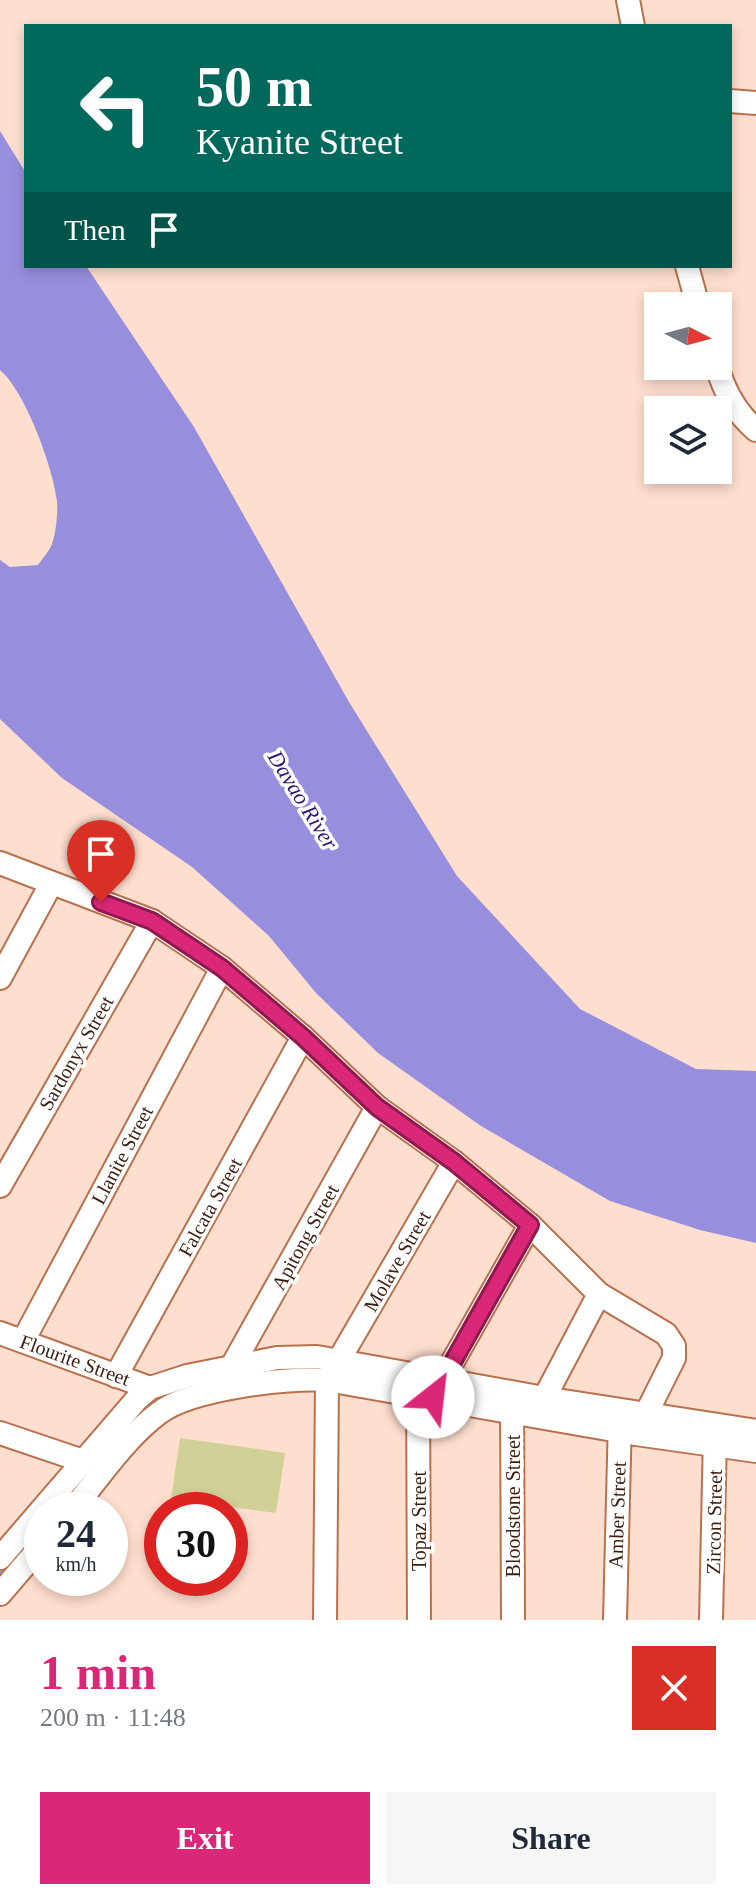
<!DOCTYPE html>
<meta charset="utf-8">
<style>
body{margin:0;font-family:"Times New Roman",serif;background:#f6f6f7;color:#1f2937;height:100vh;display:flex;flex-direction:column;font-size:30px;white-space:nowrap}
*{box-sizing:border-box;margin:0}
p{font-size:26px;color:#747a83}
.icon{flex:none;width:44px;height:44px;fill:none;stroke:currentColor;stroke-width:2;stroke-linecap:round;stroke-linejoin:round}
.map{position:relative;height:1620px;overflow:hidden}
.panel{display:flex;flex-direction:column;background:#fff;flex:1}
.panel>*{flex:none}
.top-card{position:absolute;left:24px;top:24px;width:708px;height:244px;border-radius:0px;box-shadow:0 4px 12px #0003;background:#00695c;color:#fff;overflow:hidden}
.needle{width:52px;rotate:96deg}
.controls{position:absolute;left:644px;top:292px;display:grid;gap:16px}
.controls a{display:grid;place-items:center;width:88px;height:88px;border-radius:0px;background:#fff;box-shadow:0 4px 12px #0003;font-size:40px}
.speed{position:absolute;left:24px;top:1492px;display:flex;gap:16px;font-size:40px;font-weight:700;text-align:center}
.speed>*{display:grid;place-content:center;width:104px;height:104px;border-radius:50%;background:#fff;box-shadow:0 4px 12px #0003;line-height:1}
.speed small{font-size:20px;font-weight:400}
.speed .limit{border:12px solid #d22;background:#fff;color:#111}
.pin{position:absolute;display:grid;place-items:center;width:68px;height:68px;color:#fff;margin:-82px -34px;border-radius:50% 50% 50% 0;rotate:-45deg;box-shadow:0 0 8px #0007}
.pin .icon{rotate:45deg}
.me{position:absolute;width:88px;margin:-44px;rotate:29deg;stroke-linejoin:round;filter:drop-shadow(0 0 6px #0008)}
.turn{display:flex;align-items:center;gap:28px;height:168px;padding:0 40px;font-size:36px}
.turn .icon{width:104px;height:104px;stroke-width:2.5}
.turn b{display:block;font-size:56px;line-height:68px}
.then{display:flex;align-items:center;height:76px;padding:0 40px;background:#0003;gap:16px;font-size:30px}
.round{display:grid;place-items:center;flex:none;width:84px;height:84px;border-radius:0px;background:#f6f6f7}
.headline{display:flex;align-items:center;justify-content:space-between;height:136px;padding:0 40px}
h1{font-size:48px;font-weight:700;line-height:60px;color:#db2777}
.button{display:flex;gap:16px;margin-top:auto;padding:16px 40px}
.button a{flex:1;height:92px;border-radius:0px;background:#db2777;color:#fff;font-size:32px;font-weight:700;line-height:92px;text-align:center}
.button a+a{background:#f6f6f7;color:#1f2937}
.map>svg:first-child{display:block}
.green{fill:#d1d097}
.water{fill:#978fdd}
.lines{fill:none;stroke-linecap:round;stroke-linejoin:round}
.stream{stroke:#978fdd;stroke-width:7}
.street-casing{stroke:#b9714d;stroke-width:26}
.street{stroke:#fff;stroke-width:22}
.route-casing{stroke:#8e194d;stroke-width:20}
.route{stroke:#db2777;stroke-width:14}
.labels{text-anchor:middle;dominant-baseline:central;stroke-width:7;stroke-linejoin:round;paint-order:stroke}
.street-label{font-size:20px;fill:#3b1e0f;stroke:#fff}
.water-label{font-size:22px;font-style:italic;fill:#2f1670;stroke:#fff}
</style>
<div class="map">
<svg width="756" height="1620" viewBox="0 0 756 1620">
<rect width="100%" height="100%" fill="#fedece"/>
<polygon class="green" points="180,1438 285,1453 276,1513 171,1499"/>
<path class="water" d="M0,131L26,173V266H86L194,427L349,702L457,876L580,1009L696,1069L756,1071V1243L700,1230L610,1201L481,1126L378,1053L316,993L269,936L192,867L62,778L0,719V560L10,567L38,565C42,559 49,552 52,544C56,533 58,513 57,501C53,467 25,391 0,370Z"/>
<g class="lines">
<g class="stream">
<polyline points="265,1372 292,1368"/>
<polyline points="131,1424 162,1397 179,1390"/>
<polyline points="0,1575 14,1558"/>
</g>
<defs>
<g id="street">
<polyline points="628,0 633,26"/>
<polyline points="730,101 756,103"/>
<polyline points="687,266 698,306"/>
<path d="M717,366C724,391 736,413 756,430"/>
<polyline points="0,863 152,921 222,968 303,1037 377,1107 454,1162 530,1225 599,1294 666,1334 674,1346 674,1358 636,1434"/>
<polyline points="0,978 51,884"/>
<polyline points="0,1186 152,921"/>
<polyline points="0,1333 150,1388"/>
<polyline points="23,1341 222,968"/>
<polyline points="339,1360 454,1162"/>
<polyline points="232,1366 377,1107"/>
<polyline points="116,1376 303,1037"/>
<polyline points="418,1380 419,1620"/>
<polyline points="436,1391 530,1225"/>
<polyline points="512,1397 513,1620"/>
<polyline points="538,1410 599,1294"/>
<polyline points="0,1433 83,1461"/>
<path d="M72,1510C99,1478 125,1438 159,1413C190,1389 287,1377 327,1380L636,1434L756,1451"/>
<polyline points="0,1558 137,1399 150,1388 187,1376 277,1358 317,1357 544,1398 756,1431"/>
<polyline points="0,1594 42,1545"/>
<polyline points="325,1620 327,1380"/>
<polyline points="615,1620 620,1417"/>
<polyline points="711,1620 715,1434"/>
</g>
</defs>
<use href="#street" class="street-casing"/>
<use href="#street" class="street"/>
</g>
<g class="lines">
<defs>
<polyline id="route" points="101,902 152,921 222,968 303,1037 377,1107 454,1162 530,1225 433,1397"/>
</defs>
<use href="#route" class="route-casing"/>
<use href="#route" class="route"/>
</g>
<g class="labels">
<g class="street-label">
<text transform="translate(76 1053) rotate(-60)">Sardonyx Street</text>
<text transform="translate(122 1155) rotate(-62)">Llanite Street</text>
<text transform="translate(210 1207) rotate(-61)">Falcata Street</text>
<text transform="translate(305 1237) rotate(-61)">Apitong Street</text>
<text transform="translate(397 1261) rotate(-60)">Molave Street</text>
<text transform="translate(75 1360) rotate(20)">Flourite Street</text>
<text transform="translate(513 1506) rotate(-90)">Bloodstone Street</text>
<text transform="translate(617 1515) rotate(-88)">Amber Street</text>
<text transform="translate(419 1521) rotate(-90)">Topaz Street</text>
<text transform="translate(714 1522) rotate(-89)">Zircon Street</text>
</g>
<g class="water-label">
<text transform="translate(303 800) rotate(58)">Davao River</text>
</g>
</g>
</svg>
<div class="controls">
<a><svg class="needle" viewBox="-14 -14 28 28"><path d="M0-13l5 13h-10z" fill="#e53935"/><path d="M0 13l5-13h-10z" fill="#747a83"/></svg></a>
<a><svg class="icon" aria-label="layers" viewBox="0 0 24 24"><path d="M12 4l9 5-9 5-9-5zM3 14l9 5 9-5"/></svg></a>
</div>
<div class="speed"><div>24<small>km/h</small></div><div class="limit">30</div></div>
<div class="pin" style="left:101px;top:902px;background:#d93025"><svg class="icon" aria-label="arrive" viewBox="0 0 24 24"><path d="M6 21V4h12l-3 4 3 4H6"/></svg></div>
<svg class="me" style="left:433px;top:1397px" viewBox="-20 -20 40 40"><circle r="19" fill="#fff"/><path d="M0-13L10 11 0 6-10 11z" fill="#db2777"/></svg>
<div class="top-card">
<div class="turn"><svg class="icon" aria-label="left" viewBox="0 0 24 24"><path d="M17 20v-9H6M10 6l-5 5 5 5"/></svg><div><b>50 m</b>Kyanite Street</div></div>
<div class="then">Then<svg class="icon" aria-label="arrive" viewBox="0 0 24 24"><path d="M6 21V4h12l-3 4 3 4H6"/></svg></div>
</div>
</div>
<section class="panel">
<div class="headline"><div><h1>1 min</h1><p>200 m · 11:48</p></div><a class="round" style="background:#d93025;color:#fff"><svg class="icon" aria-label="close" viewBox="0 0 24 24"><path d="M6 6l12 12M18 6L6 18"/></svg></a></div>
<div class="button"><a>Exit</a><a>Share</a></div>
</section>
